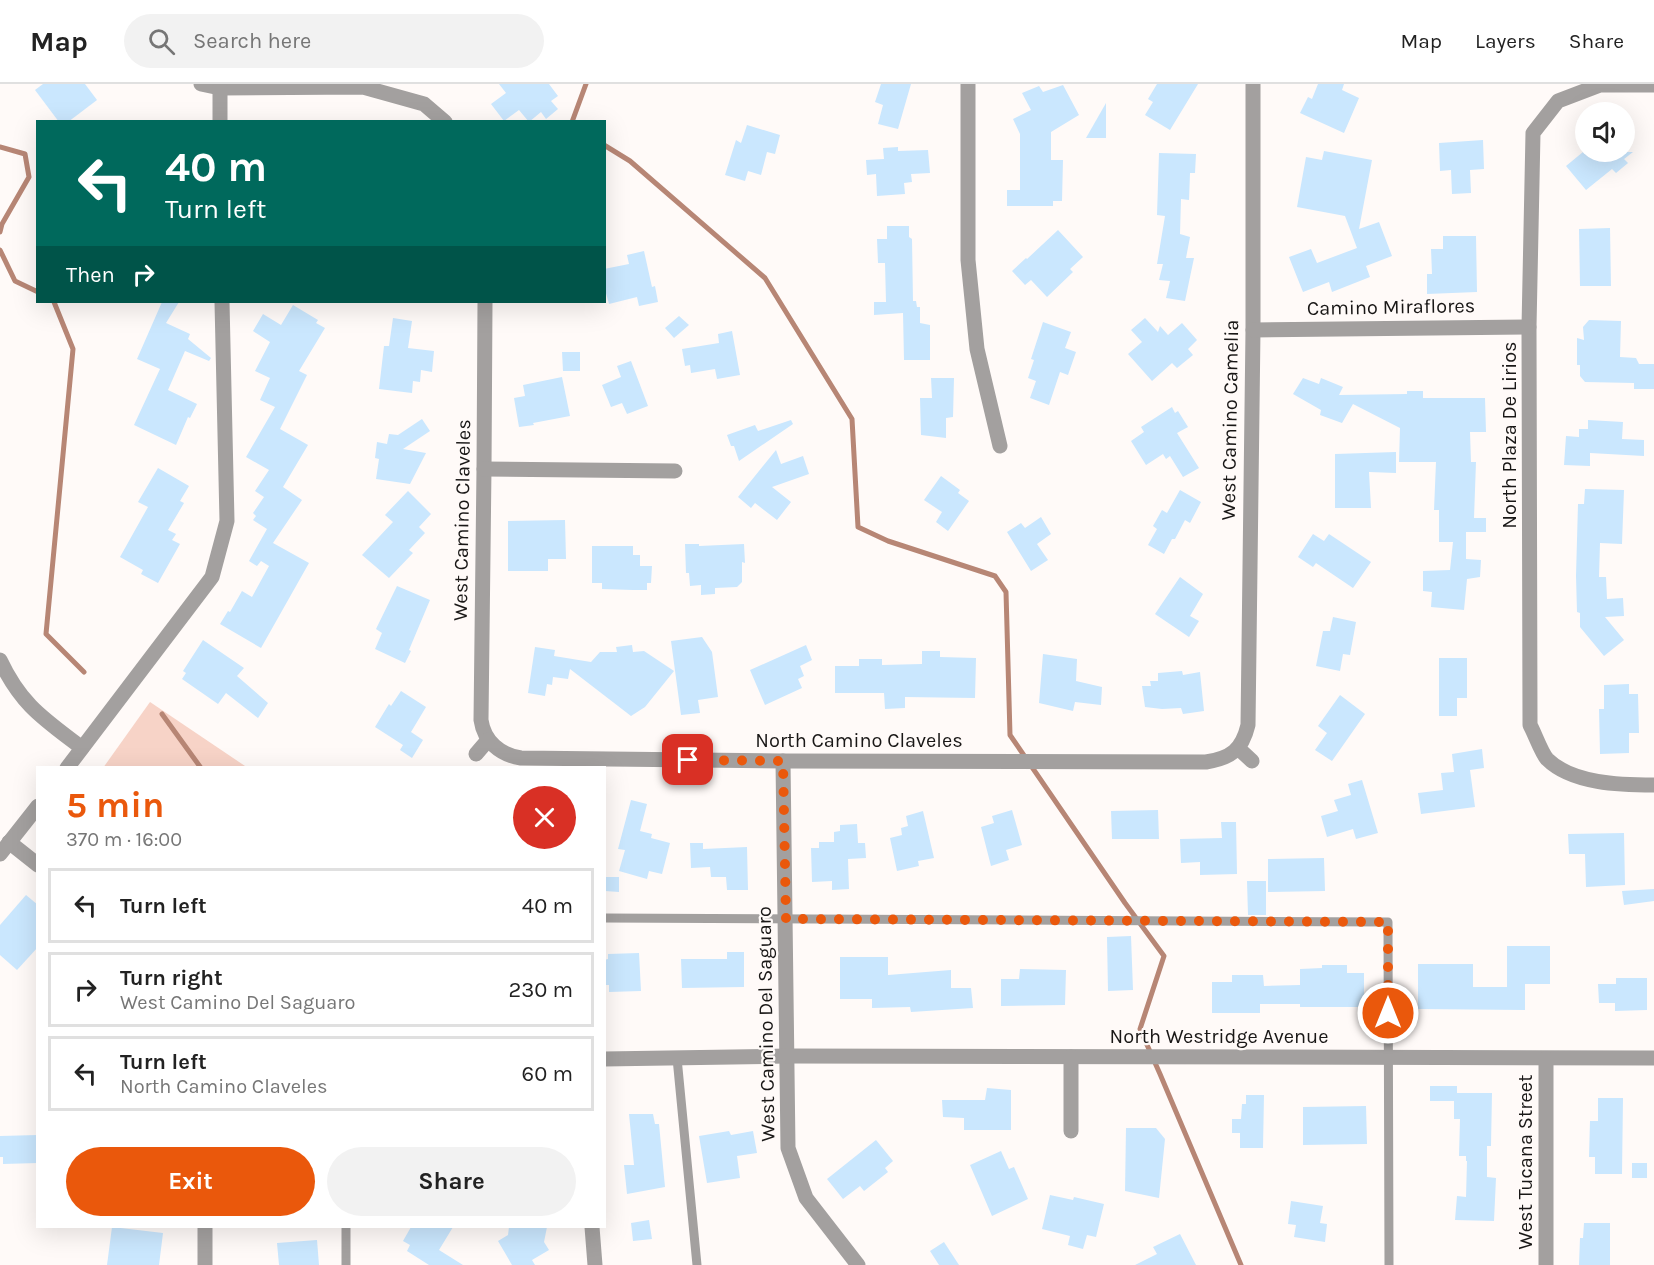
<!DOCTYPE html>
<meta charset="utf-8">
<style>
body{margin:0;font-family:Karla,sans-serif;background:#f2f2f2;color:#222;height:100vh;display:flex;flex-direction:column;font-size:22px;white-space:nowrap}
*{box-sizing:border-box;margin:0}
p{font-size:20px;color:#767676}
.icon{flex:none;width:33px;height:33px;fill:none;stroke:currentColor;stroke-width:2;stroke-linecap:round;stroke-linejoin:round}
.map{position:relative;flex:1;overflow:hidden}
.sheet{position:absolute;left:36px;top:682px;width:570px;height:462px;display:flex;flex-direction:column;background:#fff;border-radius:0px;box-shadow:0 6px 24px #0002}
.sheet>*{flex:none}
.guide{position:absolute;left:36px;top:36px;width:570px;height:183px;border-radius:0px;box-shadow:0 6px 24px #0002;background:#00695c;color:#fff;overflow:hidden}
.buttons{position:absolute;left:1575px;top:18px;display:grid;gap:12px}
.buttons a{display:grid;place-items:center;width:60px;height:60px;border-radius:50%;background:#fff;box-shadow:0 6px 24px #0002;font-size:30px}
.pin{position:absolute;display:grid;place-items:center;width:51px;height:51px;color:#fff;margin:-26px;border-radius:12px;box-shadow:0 3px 9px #0006}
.me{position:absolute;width:66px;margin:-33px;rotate:0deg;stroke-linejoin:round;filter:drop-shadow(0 0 4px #0008)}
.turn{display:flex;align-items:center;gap:21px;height:126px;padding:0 30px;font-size:27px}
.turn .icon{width:78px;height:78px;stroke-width:2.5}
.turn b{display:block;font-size:42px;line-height:51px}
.then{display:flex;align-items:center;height:57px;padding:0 30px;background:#0003;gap:12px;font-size:22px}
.round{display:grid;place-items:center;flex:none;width:63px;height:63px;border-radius:32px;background:#f2f2f2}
.summary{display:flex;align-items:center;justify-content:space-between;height:102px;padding:0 30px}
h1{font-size:36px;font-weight:700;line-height:45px;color:#ea580c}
.cta{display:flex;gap:12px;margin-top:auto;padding:12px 30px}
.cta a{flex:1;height:69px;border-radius:36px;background:#ea580c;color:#fff;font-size:24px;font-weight:700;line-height:69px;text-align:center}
.cta a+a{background:#f2f2f2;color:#222}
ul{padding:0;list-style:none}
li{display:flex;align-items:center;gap:18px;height:75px;margin:0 12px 9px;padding:0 18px;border:3px solid #e0e0e0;border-radius:0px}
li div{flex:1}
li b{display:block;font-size:22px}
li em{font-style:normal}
header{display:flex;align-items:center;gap:36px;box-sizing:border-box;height:84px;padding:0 30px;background:#fff;border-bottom:2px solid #e0e0e0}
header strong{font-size:28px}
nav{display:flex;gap:33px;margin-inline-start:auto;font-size:21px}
.search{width:420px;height:54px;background:#f2f2f2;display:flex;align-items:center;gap:15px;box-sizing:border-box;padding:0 21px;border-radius:33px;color:#767676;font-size:22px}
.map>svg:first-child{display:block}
.green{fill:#f7d3c7}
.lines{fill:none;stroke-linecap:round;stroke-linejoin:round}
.stream{stroke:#b78675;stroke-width:5}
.building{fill:#cae7fe}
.lane{stroke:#a3a09f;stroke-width:9}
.street{stroke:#a3a09f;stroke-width:15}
.route{stroke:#ea580c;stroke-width:10;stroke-dasharray:0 18}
.labels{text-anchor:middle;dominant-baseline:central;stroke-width:4.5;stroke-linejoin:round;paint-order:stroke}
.street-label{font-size:20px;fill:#191716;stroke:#fffaf8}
</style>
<header>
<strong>Map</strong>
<div class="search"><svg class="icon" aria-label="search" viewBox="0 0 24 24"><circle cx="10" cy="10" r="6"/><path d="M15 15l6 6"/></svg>Search here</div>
<nav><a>Map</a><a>Layers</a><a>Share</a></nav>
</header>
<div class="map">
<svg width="1654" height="1181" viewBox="0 0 1654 1181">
<rect width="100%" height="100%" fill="#fffaf8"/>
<polygon class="green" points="150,618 248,684 103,684"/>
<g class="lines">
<g class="stream">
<polyline points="572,38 586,0"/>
<polyline points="604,61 630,77 765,194 852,335 858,443 888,457 995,492 1006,508 1010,651 1125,819 1164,872 1140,945 1160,990 1241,1181"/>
<polyline points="0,63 25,70 29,93 2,140 0,148"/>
<polyline points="0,166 15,197 38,208"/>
<polyline points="54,218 73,265 46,550 84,588"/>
<polyline points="162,630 201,684"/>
</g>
</g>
<g class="building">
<polygon points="43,0 85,0 97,16 68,38 59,38 35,6"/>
<polygon points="499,0 549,0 558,12 551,17 558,25 546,35 541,28 529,38 519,26 504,37 491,20 506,9"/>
<polygon points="881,0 911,0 898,45 878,40 883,21 875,18"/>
<polygon points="1157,0 1198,0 1170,46 1145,31 1153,18 1148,15"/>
<polygon points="1318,0 1344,0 1342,6 1359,14 1344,49 1300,29 1308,13 1312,15"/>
<polygon points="1063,1 1079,31 1051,48 1051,76 1063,76 1062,117 1053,117 1053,122 1007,122 1007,106 1020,106 1020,50 1013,35 1031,26 1022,9 1039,2 1043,8"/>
<polygon points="1106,19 1106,54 1086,54"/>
<polygon points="747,41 780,51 775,70 767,68 761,91 748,87 745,97 725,91 736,56 741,59"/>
<polygon points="1483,56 1484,85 1470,86 1471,109 1452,110 1451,86 1440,87 1439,59"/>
<polygon points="898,63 898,67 928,66 930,89 911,90 912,98 904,99 905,110 877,112 876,90 867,91 866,76 884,75 883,64"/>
<polygon points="1324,67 1372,76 1359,145 1379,138 1392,172 1366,182 1370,193 1332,208 1329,198 1303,208 1289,173 1311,165 1317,179 1357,164 1345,132 1297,123 1306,73 1322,76"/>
<polygon points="1583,68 1633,68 1624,75 1628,79 1616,89 1612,85 1586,106 1566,82"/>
<polygon points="1159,69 1196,70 1195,89 1190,89 1189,116 1181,115 1180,150 1190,153 1186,174 1194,174 1185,217 1166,214 1170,197 1159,196 1163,180 1157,180 1165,132 1157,131"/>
<polygon points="887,142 909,142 909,153 912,155 913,217 916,217 917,223 920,223 920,239 930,241 930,276 904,276 903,229 874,231 874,218 886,218 885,179 878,179 877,155 887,155"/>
<polygon points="1610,144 1611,202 1580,202 1579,145"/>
<polygon points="1058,146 1083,173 1070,185 1073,188 1047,213 1031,196 1025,201 1012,187 1026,174 1027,175"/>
<polygon points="1443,152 1476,152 1477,208 1427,210 1427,190 1432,190 1431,165 1443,165"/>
<polygon points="644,167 652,203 655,202 658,218 639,222 637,213 609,220 604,202 604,185 629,180 627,171"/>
<polygon points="162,218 179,218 166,239 190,250 188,255 211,274 209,277 185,267 168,306 197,320 190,334 188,333 176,361 134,341 160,285 137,275"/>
<polygon points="293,221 318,236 316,239 325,244 299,287 307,291 280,345 308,361 283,403 302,416 273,459 309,479 261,564 220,540 228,527 230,528 242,507 252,513 269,482 261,477 257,482 249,477 267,445 253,436 256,432 253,429 264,413 255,407 269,386 246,373 275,323 260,316 270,294 255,287 270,258 253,247 263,230 281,241"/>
<polygon points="679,232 689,241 674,254 665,244"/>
<polygon points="393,234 412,237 408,264 434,267 432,288 421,286 420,298 413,297 412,309 379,305 384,262 389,262"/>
<polygon points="1145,234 1158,248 1160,242 1168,251 1182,239 1197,256 1188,265 1193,271 1177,284 1172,279 1152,297 1128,270 1142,258 1131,246"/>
<polygon points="1589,236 1621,237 1620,273 1636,274 1639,280 1654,280 1654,305 1634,305 1634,299 1585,298 1580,292 1580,281 1577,281 1577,254 1584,256 1583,243"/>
<polygon points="1043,238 1071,248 1065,264 1076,268 1068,291 1060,288 1049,321 1030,314 1036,297 1028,294 1034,276 1031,275"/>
<polygon points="732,247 740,291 717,295 715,285 691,289 690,281 685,282 682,265 719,259 718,250"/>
<polygon points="562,268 580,268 580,287 563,287"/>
<polygon points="631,277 648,322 627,330 622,319 611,323 602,301 621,293 617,282"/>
<polygon points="562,293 570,332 533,339 534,341 519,343 514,314 525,312 523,301"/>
<polygon points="931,294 954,294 953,333 946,334 946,354 921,351 920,314 932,314"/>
<polygon points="1303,294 1319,300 1321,294 1343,303 1339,311 1407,310 1407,307 1423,307 1423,314 1485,314 1486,348 1470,348 1471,378 1476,378 1474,434 1486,434 1486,448 1466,448 1466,475 1481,476 1480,493 1467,495 1464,526 1431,523 1432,508 1423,507 1423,487 1450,486 1453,458 1439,458 1439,426 1434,426 1436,378 1399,378 1400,344 1353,320 1342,339 1320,331 1321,326 1293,310"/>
<polygon points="1172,323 1175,329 1178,327 1188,343 1177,349 1199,384 1183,393 1170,372 1166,375 1163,370 1146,381 1131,357 1144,348 1141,343"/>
<polygon points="422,335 430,347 403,365 426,369 410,400 376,395 379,375 375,374 377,358 387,360 389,350 398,351"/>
<polygon points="791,336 793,340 739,377 734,362 731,362 727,351 755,341 758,347"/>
<polygon points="1588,336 1623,338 1622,355 1644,356 1644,372 1590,369 1590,382 1564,381 1566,352 1579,353 1579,345 1588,345"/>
<polygon points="776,366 781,380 803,372 809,390 772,403 791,418 777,436 755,419 751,424 738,413"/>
<polygon points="1396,368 1396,389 1369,388 1371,424 1335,424 1335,370"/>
<polygon points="158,384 189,402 180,417 184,419 168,446 176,450 172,456 180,460 158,499 141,490 143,486 120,473 148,423 138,418"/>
<polygon points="941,392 960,406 958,409 969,417 948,447 936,438 942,428 924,416"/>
<polygon points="1585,405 1624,406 1622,460 1600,459 1599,493 1606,493 1607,515 1623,514 1624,532 1605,533 1624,556 1604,572 1580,543 1580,529 1577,528 1576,492 1578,420 1584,420"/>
<polygon points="1180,406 1201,418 1190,439 1185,436 1175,455 1172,455 1164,470 1148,461 1157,445 1153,442 1162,426 1167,429"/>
<polygon points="408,407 431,430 419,443 425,449 409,466 413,469 389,494 362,471 393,438 385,431"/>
<polygon points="1041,433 1051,450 1037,460 1048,476 1031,487 1007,448 1021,439 1025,444"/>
<polygon points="565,436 566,475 548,475 548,487 508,487 508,437"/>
<polygon points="1313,450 1324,457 1329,450 1371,478 1353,504 1316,479 1313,483 1298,473"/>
<polygon points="685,460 699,460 699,462 744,460 745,479 742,478 742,498 737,503 715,504 715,510 701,511 701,501 690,502 689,489 686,489"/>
<polygon points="592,462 633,462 633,471 640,471 640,482 652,482 651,499 647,499 647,506 633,506 602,505 602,499 592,499"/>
<polygon points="1180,493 1203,510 1190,532 1199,537 1189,553 1155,530"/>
<polygon points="397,502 430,516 409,566 411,567 405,579 375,565 382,549 376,545"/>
<polygon points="1333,533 1356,538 1350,571 1343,570 1340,587 1316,582 1323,547 1330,547"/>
<polygon points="702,553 712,568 718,613 698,616 700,629 681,631 671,557"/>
<polygon points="203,556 244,584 237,592 268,619 258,634 226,609 218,620 182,595 186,589 183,587"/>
<polygon points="632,561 633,568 644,567 674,587 645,623 631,632 570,585 568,595 553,593 552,601 547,600 545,612 528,609 535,563 555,566 554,572 591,578 600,568 617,568 616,563"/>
<polygon points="806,561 812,576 800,582 804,592 798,595 802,604 765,621 750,586"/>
<polygon points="922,567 940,567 940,573 976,574 975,614 905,613 905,624 885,625 884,609 835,609 835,582 859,582 859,575 882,575 882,581 922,580"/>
<polygon points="1043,570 1077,575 1076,597 1102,603 1101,621 1075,618 1073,627 1039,619"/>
<polygon points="1439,574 1467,574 1467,614 1457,614 1457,632 1439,632"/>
<polygon points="1182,587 1183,591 1200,588 1204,627 1183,630 1181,624 1162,625 1145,623 1142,602 1151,602 1150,597 1158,597 1158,589"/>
<polygon points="1629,600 1629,610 1638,610 1639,649 1629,649 1629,669 1600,670 1599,625 1604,625 1604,601"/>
<polygon points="401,607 426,623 411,648 423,656 412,674 400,666 403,661 375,643 389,620 391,622"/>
<polygon points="1340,611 1365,630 1332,677 1315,666 1327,649 1318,642"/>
<polygon points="1482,665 1484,684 1470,686 1475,723 1421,730 1418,709 1443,706 1441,689 1454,688 1452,670"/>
<polygon points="1362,696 1378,749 1356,755 1353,745 1327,753 1321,732 1338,727 1334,716 1351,711 1348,700"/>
<polygon points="631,716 647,720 640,747 652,750 651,754 670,759 662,790 649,787 647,795 619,787 625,766 618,765"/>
<polygon points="1012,726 1022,761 1006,766 1009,776 991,782 981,743 994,739 992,732"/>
<polygon points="1158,726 1159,755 1112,755 1111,727"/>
<polygon points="923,727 934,774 918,777 919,782 897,787 890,754 902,751 901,744 908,742 906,732"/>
<polygon points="1221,738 1236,738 1237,790 1200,791 1200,778 1181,779 1180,755 1222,754"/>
<polygon points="857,740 858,759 865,759 866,774 848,775 849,805 832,806 832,797 812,798 811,764 819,764 819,758 834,758 834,748 840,747 840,741"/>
<polygon points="1624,749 1625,801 1586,803 1585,770 1569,770 1568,750"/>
<polygon points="690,759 703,759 703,765 747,763 748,806 727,806 726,793 711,793 710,783 691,784"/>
<polygon points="1324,774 1325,807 1268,808 1268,775"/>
<polygon points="605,793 619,793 619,808 605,807"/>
<polygon points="1247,797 1266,797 1266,831 1248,831"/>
<polygon points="1654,805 1654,817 1624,821 1622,807"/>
<polygon points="26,811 38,821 38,863 17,886 0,871 0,841"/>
<polygon points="1131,852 1133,906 1108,907 1107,853"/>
<polygon points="1507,862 1550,862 1550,900 1525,900 1525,926 1418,925 1418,880 1473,880 1473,903 1507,903"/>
<polygon points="727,868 744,868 744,903 682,904 681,875 727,875"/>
<polygon points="639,869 641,907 609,908 609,901 604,901 604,876 608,875 608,870"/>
<polygon points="840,873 888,873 888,891 951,886 951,904 971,904 973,924 911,928 910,923 872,924 872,915 840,915"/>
<polygon points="1322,881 1347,881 1347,889 1364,889 1364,923 1300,923 1300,920 1260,920 1260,929 1212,929 1212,898 1232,898 1232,891 1263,891 1264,902 1300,901 1300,885 1322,884"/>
<polygon points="1020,885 1066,886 1065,921 1001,922 1001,895 1019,895"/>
<polygon points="1616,894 1647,894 1647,926 1615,927 1615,919 1599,919 1598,900 1616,900"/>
<polygon points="1430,1002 1457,1002 1457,1009 1492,1009 1491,1062 1487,1062 1487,1093 1496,1094 1494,1137 1455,1136 1457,1112 1466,1113 1467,1077 1466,1077 1466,1072 1459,1072 1460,1035 1454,1035 1454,1017 1430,1017"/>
<polygon points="987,1004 1011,1006 1011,1046 964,1046 964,1034 943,1033 942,1016 985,1016"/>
<polygon points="1246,1011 1264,1011 1263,1064 1240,1064 1240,1049 1232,1049 1232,1035 1241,1035 1242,1020 1246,1020"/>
<polygon points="1598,1014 1623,1014 1622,1090 1595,1090 1595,1073 1589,1073 1590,1037 1598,1037"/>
<polygon points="1366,1022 1367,1060 1303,1061 1303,1023"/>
<polygon points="629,1030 653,1030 655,1040 659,1040 665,1103 627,1110 624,1081 634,1081"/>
<polygon points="1126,1044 1156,1044 1165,1055 1159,1114 1125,1107"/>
<polygon points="729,1047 731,1051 753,1047 757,1069 737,1072 740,1094 707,1099 699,1052"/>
<polygon points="38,1051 38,1079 3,1080 3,1073 0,1073 0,1052"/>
<polygon points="876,1056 893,1077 885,1084 888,1088 864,1107 860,1102 843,1115 827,1095"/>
<polygon points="1001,1067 1009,1085 1014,1083 1028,1115 992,1132 970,1081"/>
<rect x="1632" y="1079" width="15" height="15"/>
<polygon points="1050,1111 1073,1116 1074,1113 1104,1120 1096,1153 1087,1151 1083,1165 1068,1161 1070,1152 1042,1145"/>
<polygon points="1291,1117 1323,1122 1320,1139 1327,1140 1325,1158 1294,1153 1296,1141 1288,1140"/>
<polygon points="649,1136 652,1155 633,1157 631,1139"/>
<polygon points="1584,1139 1610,1139 1610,1181 1579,1181 1580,1154 1583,1154"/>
<polygon points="112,1143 163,1149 159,1181 107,1181"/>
<polygon points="411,1143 453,1143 439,1166 463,1181 429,1181 407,1167 410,1161 403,1157"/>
<polygon points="509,1143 547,1143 544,1158 549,1166 532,1176 535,1181 512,1181 498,1157 508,1151"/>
<polygon points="1180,1150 1196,1181 1135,1181 1157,1170 1153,1163"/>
<polygon points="317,1156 319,1181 279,1181 277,1159"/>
<polygon points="944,1158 959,1181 939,1181 930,1167"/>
</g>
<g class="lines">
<g class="lane">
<polyline points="604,834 1388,838 1389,1181"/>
<polyline points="677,974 697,1181"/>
<polyline points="346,1143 346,1181"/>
</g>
<g class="street">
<polyline points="201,0 220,4 363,3 424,20 445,38"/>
<polyline points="968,0 968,176 977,265 1000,362"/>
<path d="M1654,1H1600L1558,17L1533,49L1529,243L1530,641C1535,650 1541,668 1547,675C1572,700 1621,701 1654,701"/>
<polyline points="220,38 220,4"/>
<path d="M485,218L484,385L481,636C484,657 500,671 521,674L783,677L1206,678C1231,674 1242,666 1248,641L1253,246V0"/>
<polyline points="1253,246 1529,243"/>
<polyline points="484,385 675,387"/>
<path d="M0,576C21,621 44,635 82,664"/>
<polyline points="1238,664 1252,677"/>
<polyline points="476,670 488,656"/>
<polyline points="783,677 788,1064 806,1114 858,1181"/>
<polyline points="67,684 212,493 227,437 222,218"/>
<polyline points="9,758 38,781"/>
<polyline points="0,770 38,722"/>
<polyline points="604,975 787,972 1654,974"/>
<polyline points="1071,1047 1071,973"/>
<polyline points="592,1143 595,1181"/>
<polyline points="205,1181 205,1143"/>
<polyline points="1546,1181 1546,975"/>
</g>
</g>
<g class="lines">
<polyline class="route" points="688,676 783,677 786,835 1388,838 1388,929"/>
</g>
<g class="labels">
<g class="street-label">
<text transform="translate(1391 223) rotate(-1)">Camino Miraflores</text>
<text transform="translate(1230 336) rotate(-89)">West Camino Camelia</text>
<text transform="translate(1509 351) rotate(-90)">North Plaza De Lirios</text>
<text transform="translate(462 436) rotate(-89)">West Camino Claveles</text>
<text x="859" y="656">North Camino Claveles</text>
<text transform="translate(766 940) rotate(-91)">West Camino Del Saguaro</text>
<text x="1219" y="952">North Westridge Avenue</text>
<text transform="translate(1525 1078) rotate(-90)">West Tucana Street</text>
</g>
</g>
</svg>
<div class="buttons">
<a><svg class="icon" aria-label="sound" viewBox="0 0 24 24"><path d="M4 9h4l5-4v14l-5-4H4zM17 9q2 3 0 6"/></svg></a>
</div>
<div class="pin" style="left:688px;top:676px;background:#d93025"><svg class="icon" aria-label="arrive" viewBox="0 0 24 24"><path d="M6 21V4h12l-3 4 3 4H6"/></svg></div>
<svg class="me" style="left:1388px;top:929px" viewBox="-20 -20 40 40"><circle r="17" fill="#ea580c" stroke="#fff" stroke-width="3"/><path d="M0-11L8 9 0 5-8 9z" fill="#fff"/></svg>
<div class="guide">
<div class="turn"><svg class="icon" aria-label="left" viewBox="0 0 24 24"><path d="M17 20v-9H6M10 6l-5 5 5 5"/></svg><div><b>40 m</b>Turn left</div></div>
<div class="then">Then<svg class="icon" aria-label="right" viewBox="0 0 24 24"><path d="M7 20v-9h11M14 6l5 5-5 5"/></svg></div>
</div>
<section class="sheet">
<div class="summary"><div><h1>5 min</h1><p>370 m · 16:00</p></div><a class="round" style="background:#d93025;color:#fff"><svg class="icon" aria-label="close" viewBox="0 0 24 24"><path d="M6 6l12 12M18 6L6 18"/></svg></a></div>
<ul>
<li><svg class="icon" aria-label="left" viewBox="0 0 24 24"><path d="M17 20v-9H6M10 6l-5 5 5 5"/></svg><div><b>Turn left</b></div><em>40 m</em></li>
<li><svg class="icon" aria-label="right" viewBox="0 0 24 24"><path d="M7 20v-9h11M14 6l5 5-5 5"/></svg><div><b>Turn right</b><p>West Camino Del Saguaro</p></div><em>230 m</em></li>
<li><svg class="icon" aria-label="left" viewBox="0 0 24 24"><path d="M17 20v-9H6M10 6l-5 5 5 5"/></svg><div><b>Turn left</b><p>North Camino Claveles</p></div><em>60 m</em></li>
</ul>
<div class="cta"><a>Exit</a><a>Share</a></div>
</section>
</div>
